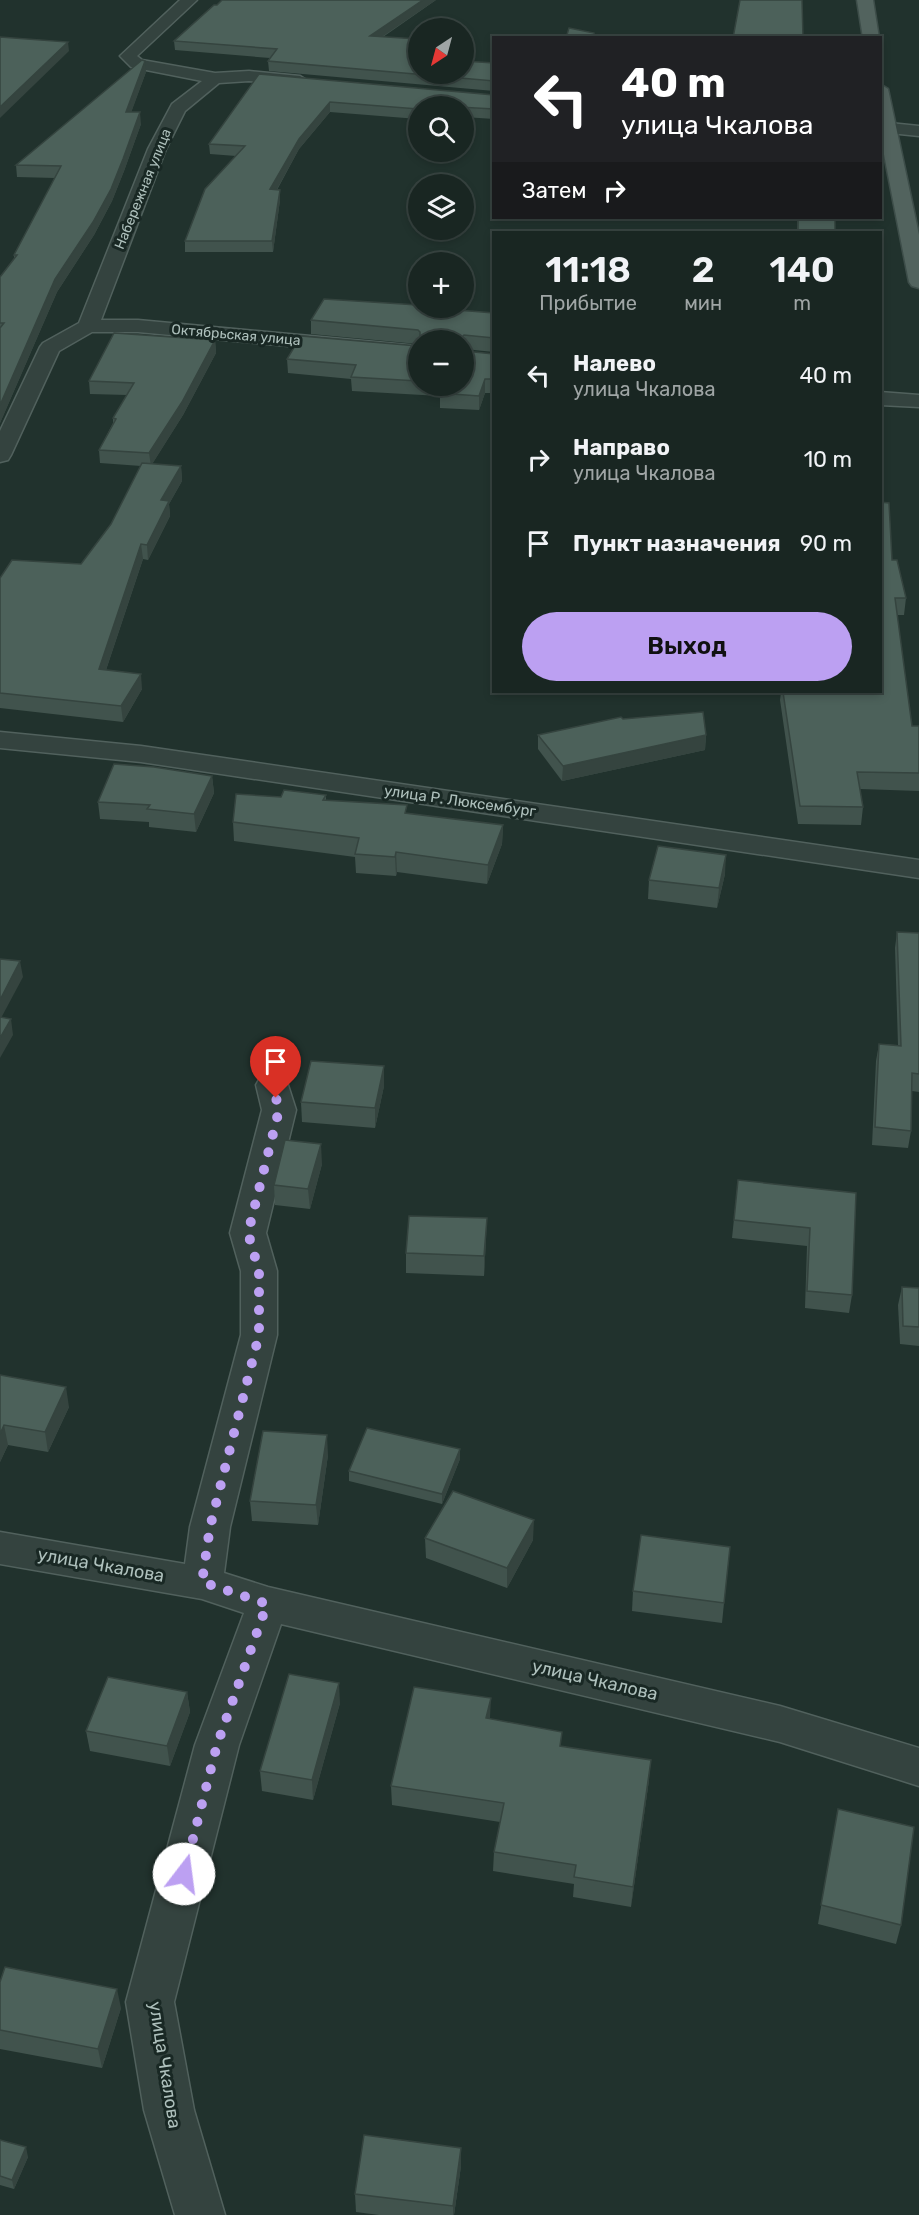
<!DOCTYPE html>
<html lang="ru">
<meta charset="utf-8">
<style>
body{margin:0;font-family:Rubik,sans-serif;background:#222e2a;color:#f1f3f6;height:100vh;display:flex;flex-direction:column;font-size:22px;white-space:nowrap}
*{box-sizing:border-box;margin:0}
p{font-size:20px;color:#9fa5a5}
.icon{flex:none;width:33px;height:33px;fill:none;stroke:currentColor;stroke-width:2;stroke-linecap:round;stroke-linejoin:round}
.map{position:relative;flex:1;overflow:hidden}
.drawer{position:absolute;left:492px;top:231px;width:390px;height:462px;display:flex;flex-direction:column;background:#192622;border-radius:0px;box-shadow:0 3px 9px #0003,0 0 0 2px #374340}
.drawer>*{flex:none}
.hud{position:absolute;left:492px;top:36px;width:390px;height:183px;border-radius:0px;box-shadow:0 3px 9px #0003,0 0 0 2px #374340;background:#202124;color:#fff;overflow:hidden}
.needle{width:39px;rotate:216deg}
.controls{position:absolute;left:408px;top:18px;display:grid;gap:12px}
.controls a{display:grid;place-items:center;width:66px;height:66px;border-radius:50%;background:#192622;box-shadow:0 3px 9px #0003,0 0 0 2px #374340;font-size:30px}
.pin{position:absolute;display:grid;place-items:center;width:51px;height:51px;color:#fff;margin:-62px -26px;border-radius:50% 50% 50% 0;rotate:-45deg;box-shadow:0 0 6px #0007}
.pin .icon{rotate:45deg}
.me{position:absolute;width:66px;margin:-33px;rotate:15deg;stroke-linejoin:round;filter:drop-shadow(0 0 4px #0008)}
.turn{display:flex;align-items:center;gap:21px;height:126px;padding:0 30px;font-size:27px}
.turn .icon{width:78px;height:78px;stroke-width:2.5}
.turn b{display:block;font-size:42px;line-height:51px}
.then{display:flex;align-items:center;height:57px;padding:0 30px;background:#0003;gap:12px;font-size:22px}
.eta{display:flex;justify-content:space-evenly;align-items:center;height:102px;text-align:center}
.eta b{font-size:36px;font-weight:600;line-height:42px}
.button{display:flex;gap:12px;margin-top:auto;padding:12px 30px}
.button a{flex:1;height:69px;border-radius:36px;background:#bca0f2;color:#111;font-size:24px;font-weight:600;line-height:69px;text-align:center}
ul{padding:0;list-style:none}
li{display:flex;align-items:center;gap:18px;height:84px;padding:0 30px}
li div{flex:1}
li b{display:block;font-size:22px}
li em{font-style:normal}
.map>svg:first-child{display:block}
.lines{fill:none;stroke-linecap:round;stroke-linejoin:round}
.minor-casing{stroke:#51615d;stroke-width:3}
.tertiary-casing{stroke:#51615d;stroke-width:3}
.primary-casing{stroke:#3d4d49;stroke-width:3}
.minor{fill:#34433f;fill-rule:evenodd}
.tertiary{fill:#34433f;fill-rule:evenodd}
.primary{fill:#52635e;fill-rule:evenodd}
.wall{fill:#41534d}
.shaded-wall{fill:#35443f}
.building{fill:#4c615a;stroke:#35443f;stroke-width:1.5}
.route{stroke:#bca0f2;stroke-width:10;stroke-dasharray:0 18}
.labels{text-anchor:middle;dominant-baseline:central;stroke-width:6;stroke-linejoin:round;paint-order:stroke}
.far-street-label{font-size:14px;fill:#aec0bc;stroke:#192824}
.street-label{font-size:15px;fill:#aec0bc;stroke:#192824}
.near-street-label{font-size:18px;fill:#aec0bc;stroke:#192824}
</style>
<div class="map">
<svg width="919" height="2215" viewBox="0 0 919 2215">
<rect width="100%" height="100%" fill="#21322d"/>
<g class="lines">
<defs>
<g id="minor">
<polygon points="180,0 197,0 137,56 142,60 215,73 249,71 300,76 308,81 300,86 249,81 219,83 185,111 166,149 101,320 138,320 418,346 418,358 138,332 92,332 59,351 11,455 8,460 0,462 0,431 40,347 43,343 79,323 148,149 172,104 202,81 131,67 120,56"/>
<polygon points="880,122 919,126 919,136 880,132"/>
<polygon points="880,392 919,395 919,407 880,405"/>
<polygon points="272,1074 284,1078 288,1085 296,1110 266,1233 277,1271 277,1335 230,1527 224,1573 268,1587 780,1706 919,1748 919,1786 780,1742 281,1624 239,1745 174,2002 194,2110 225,2215 175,2215 144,2110 126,2002 195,1745 244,1613 202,1599 0,1564 0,1532 185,1564 190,1527 241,1335 241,1271 230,1233 262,1110 256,1085 260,1078"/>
</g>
<polygon id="tertiary" points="0,732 141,746 919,860 919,878 141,762 0,748"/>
<g id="primary">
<polygon points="857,0 873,0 879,38 863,38"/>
<polygon points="880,84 888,89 919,235 919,288 912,286 909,282 880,134"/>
</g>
</defs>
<use href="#minor" class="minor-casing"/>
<use href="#tertiary" class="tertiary-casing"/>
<use href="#primary" class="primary-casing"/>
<use href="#minor" class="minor"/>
<use href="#tertiary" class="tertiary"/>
<use href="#primary" class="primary"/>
</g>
<g class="wall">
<polygon points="436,0 383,37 418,74 494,63 494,91 269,71 268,61 270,58 175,50 174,41"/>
<polygon points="146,72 131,112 141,124 124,171 112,201 94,235 57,292 0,423 0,277 14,259 14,255 55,178 17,177 16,165"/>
<polygon points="259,74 494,95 494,119 464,117 464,106 418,106 418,119 330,112 299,149 277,190 280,200 273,252 185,252 185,241 236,156 210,154 209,144"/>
<rect x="797" y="218" width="38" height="14"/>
<polygon points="459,310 494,313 494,352 464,349 464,340 418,340 418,344 311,334 311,320"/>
<polygon points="215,340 216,353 183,415 152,464 181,466 182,481 169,504 170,516 148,560 143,559 106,670 142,689 123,722 0,708 0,578 81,564 111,524 141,466 100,463 99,450 113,423 113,418 127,395 90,394 89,381"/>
<polygon points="418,346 418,386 464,386 494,354 494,393 485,393 479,410 440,408 440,396 352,391 351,379 288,373 287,359"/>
<polygon points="892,560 906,598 904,615 897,615 912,726 919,726 919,791 860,789 863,807 861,825 798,824 780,700 781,692 880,692"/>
<polygon points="623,719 706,735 705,750 562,781 538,749 538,735"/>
<polygon points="212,776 214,793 196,832 149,827 149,822 100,819 98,802"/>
<polygon points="326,795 326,800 407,813 503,825 502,844 487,884 397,872 396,876 356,873 355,857 234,841 233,822 281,797"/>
<polygon points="725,874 717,908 648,899 649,880"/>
<polygon points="897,932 919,933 919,1092 912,1091 911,1131 908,1148 872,1145 876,1061 879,1044 898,1045 895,948"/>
<polygon points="384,1066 384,1086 375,1128 302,1122 301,1102"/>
<polygon points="322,1164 310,1209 275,1205 274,1185"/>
<polygon points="738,1180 856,1193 852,1295 849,1313 805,1308 807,1246 732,1238"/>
<polygon points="486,1239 484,1276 406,1273 406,1253"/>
<polygon points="902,1287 919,1288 919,1346 900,1344 898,1305"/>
<polygon points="0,1375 69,1407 48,1452 8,1445 0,1462"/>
<polygon points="328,1455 318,1525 252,1521 250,1501"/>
<polygon points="460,1459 442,1504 349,1481 349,1471"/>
<polygon points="425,1538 533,1540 507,1588 426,1558"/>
<polygon points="633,1591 724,1603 722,1623 632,1611"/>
<polygon points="187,1692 190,1712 170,1766 90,1751 86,1731"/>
<polygon points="340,1703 313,1800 262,1791 260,1771"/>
<polygon points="490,1719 649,1780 631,1907 573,1897 574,1884 493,1871 494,1852 500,1822 392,1805 391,1786"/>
<polygon points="838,1809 901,1925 896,1944 818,1924"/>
<polygon points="0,1982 121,2008 102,2068 0,2049"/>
<polygon points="0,2140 28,2157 14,2189 0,2185"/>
<polygon points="461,2148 461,2166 454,2215 379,2215 356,2212 355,2194"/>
</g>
<g class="shaded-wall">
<polygon points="423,0 436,0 370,45 370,36"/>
<polygon points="68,42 69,51 0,118 0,107"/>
<polygon points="145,61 146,72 127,124 126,112"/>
<polygon points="330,102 330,112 299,149 271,200 270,189 299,139"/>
<polygon points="140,112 141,124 124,171 112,201 94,235 57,292 0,423 0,405 55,279"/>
<polygon points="280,190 280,200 273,252 272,241"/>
<polygon points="215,340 216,353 183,415 151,466 149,453"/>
<polygon points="485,379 485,393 479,410 479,396"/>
<polygon points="181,466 182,481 169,504 170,516 148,560 147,545 161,500"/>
<polygon points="141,544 143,559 101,685 99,669"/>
<polygon points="141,674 142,689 123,722 121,706"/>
<polygon points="706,735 705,750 562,781 563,766"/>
<polygon points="212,776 214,793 196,832 194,814"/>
<polygon points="503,825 502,844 487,884 488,865"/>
<polygon points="396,852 397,872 396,876 395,857"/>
<polygon points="726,855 725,874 717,908 719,888"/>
<polygon points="20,961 23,977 0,1020 0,1000"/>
<polygon points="11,1019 13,1035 0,1058 0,1038"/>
<polygon points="384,1066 384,1086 375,1128 375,1108"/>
<polygon points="321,1144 322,1164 310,1209 308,1189"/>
<polygon points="487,1218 486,1239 484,1276 484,1256"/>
<polygon points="66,1387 69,1407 48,1452 45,1432"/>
<polygon points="4,1425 8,1445 0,1462 0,1434"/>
<polygon points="327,1435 328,1455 318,1525 316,1505"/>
<polygon points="460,1449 460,1459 442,1504 442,1494"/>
<polygon points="534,1520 533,1540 507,1588 507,1568"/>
<polygon points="339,1683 340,1703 313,1800 312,1780"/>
<polygon points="187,1692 190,1712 170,1766 167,1746"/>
<polygon points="491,1698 490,1718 486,1738 486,1718"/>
<polygon points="651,1760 649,1780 631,1907 633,1887"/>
<polygon points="117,1989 121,2008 102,2068 98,2049"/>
<polygon points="26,2147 28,2157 14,2189 12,2180"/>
<polygon points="461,2148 461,2166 454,2215 453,2215 453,2206"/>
</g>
<g class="building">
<polygon points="222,0 423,0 370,36 418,39 418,74 464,74 464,61 494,63 494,81 268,61 277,49 174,41 214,5 217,5"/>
<polygon points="740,0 802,0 803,38 733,38"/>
<polygon points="569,28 594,33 594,38 566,38"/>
<polygon points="0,37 68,42 0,107"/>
<polygon points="142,60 145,61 126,112 140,112 123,159 111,189 93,222 55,279 0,405 0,328 4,323 0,323 0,277 17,255 14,255 61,166 16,165"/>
<polygon points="259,74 494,95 494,109 423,105 423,106 418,106 418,109 330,102 299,139 270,189 280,190 272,241 185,241 205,189 245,146 209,144"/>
<rect x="798" y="218" width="37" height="14"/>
<polygon points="324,299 418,305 418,308 459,308 458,310 494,313 494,338 464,335 462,337 462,340 420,340 420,332 418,330 311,320"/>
<polygon points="114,333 215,340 182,402 149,453 99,450 116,419 113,418 134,383 89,381"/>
<polygon points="301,336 418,346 418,381 351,377 356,365 287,359"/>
<polygon points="464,351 494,354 494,379 485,379 479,396 439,393 442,386 464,386"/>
<polygon points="142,463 181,466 161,500 169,501 147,545 141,544 99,669 141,674 121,706 0,693 0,578 12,560 81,564 111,524"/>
<polygon points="880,502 889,503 892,560 897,560 906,598 895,598 912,726 919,726 919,773 857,772 863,807 800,806 783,692 880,692"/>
<polygon points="703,712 706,735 563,766 538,735 621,717 623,719"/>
<polygon points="114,764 154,767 212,776 194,814 147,809 150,805 98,802"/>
<polygon points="284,790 326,795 323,800 407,805 405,813 503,825 488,865 396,852 395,857 355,854 359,838 233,822 236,794 281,797"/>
<polygon points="658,846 726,855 719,888 649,880"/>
<polygon points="897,932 919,933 919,1074 912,1073 911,1131 875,1127 879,1044 901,1046"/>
<polygon points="0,959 20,961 0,1000"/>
<polygon points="0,1017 11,1019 0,1038"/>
<polygon points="311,1061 384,1066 375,1108 301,1102"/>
<polygon points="285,1140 321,1144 308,1189 274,1185"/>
<polygon points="738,1180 856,1193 852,1295 807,1291 810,1228 734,1220"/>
<polygon points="409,1216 487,1218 484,1256 406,1253"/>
<polygon points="902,1287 919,1288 919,1327 903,1326"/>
<polygon points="0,1375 66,1387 45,1432 4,1425 0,1434"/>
<polygon points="367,1428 460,1449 442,1494 349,1471"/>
<polygon points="263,1431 327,1435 316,1505 250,1501"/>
<polygon points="453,1491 534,1520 507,1568 425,1538"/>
<polygon points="641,1535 730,1547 724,1603 633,1591"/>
<polygon points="289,1674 339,1683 312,1780 260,1771"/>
<polygon points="108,1677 187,1692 167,1746 86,1731"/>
<polygon points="414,1687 491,1698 486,1718 562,1732 560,1746 651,1760 633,1887 574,1877 576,1865 494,1852 504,1803 391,1786"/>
<polygon points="838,1809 914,1827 901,1925 821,1905"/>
<polygon points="5,1967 117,1989 98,2049 0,2030 0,1982"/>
<polygon points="364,2135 461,2148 453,2206 355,2194"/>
<polygon points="0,2140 26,2147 12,2180 0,2176"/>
</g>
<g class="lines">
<polyline class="route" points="184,1874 217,1745 267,1604 202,1582 210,1527 259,1335 259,1271 248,1233 279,1110 276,1098"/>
</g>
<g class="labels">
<g class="far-street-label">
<text transform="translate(143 189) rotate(-68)">Набережная улица</text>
<text transform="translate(236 335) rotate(5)">Октябрьская улица</text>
</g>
<g class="street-label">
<text transform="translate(460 801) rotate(8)">улица Р. Люксембург</text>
</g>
<g class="near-street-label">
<text transform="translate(101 1565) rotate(10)">улица Чкалова</text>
<text transform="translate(595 1680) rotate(13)">улица Чкалова</text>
<text transform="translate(165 2065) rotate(81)">улица Чкалова</text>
</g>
</g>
</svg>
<div class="controls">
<a><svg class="needle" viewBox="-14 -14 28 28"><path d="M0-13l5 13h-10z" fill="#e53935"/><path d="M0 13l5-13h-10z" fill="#9fa5a5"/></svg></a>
<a><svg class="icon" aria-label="search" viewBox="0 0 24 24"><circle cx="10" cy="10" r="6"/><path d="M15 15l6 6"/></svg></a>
<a><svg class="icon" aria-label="layers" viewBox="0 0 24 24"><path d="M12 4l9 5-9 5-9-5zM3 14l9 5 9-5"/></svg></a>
<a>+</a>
<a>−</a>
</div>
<div class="pin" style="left:276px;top:1098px;background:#d93025"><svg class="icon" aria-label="arrive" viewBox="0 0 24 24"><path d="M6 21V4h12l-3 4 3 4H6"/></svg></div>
<svg class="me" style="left:184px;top:1874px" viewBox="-20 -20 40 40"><circle r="19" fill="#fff"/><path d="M0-13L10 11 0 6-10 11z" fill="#bca0f2"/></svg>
<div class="hud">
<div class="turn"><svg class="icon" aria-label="left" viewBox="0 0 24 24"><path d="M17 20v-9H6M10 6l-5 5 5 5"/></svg><div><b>40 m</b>улица Чкалова</div></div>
<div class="then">Затем<svg class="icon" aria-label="right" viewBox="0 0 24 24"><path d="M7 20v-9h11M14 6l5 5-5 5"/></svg></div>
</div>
<section class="drawer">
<div class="eta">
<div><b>11:18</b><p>Прибытие</p></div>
<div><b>2</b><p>мин</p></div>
<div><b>140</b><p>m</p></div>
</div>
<ul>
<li><svg class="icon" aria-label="left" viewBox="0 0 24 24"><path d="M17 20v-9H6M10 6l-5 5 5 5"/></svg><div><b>Налево</b><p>улица Чкалова</p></div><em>40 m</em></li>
<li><svg class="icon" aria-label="right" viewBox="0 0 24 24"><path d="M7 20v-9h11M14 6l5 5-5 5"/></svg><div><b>Направо</b><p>улица Чкалова</p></div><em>10 m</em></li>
<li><svg class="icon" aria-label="arrive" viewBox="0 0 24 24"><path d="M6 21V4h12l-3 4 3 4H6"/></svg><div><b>Пункт назначения</b></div><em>90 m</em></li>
</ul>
<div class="button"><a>Выход</a></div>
</section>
</div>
